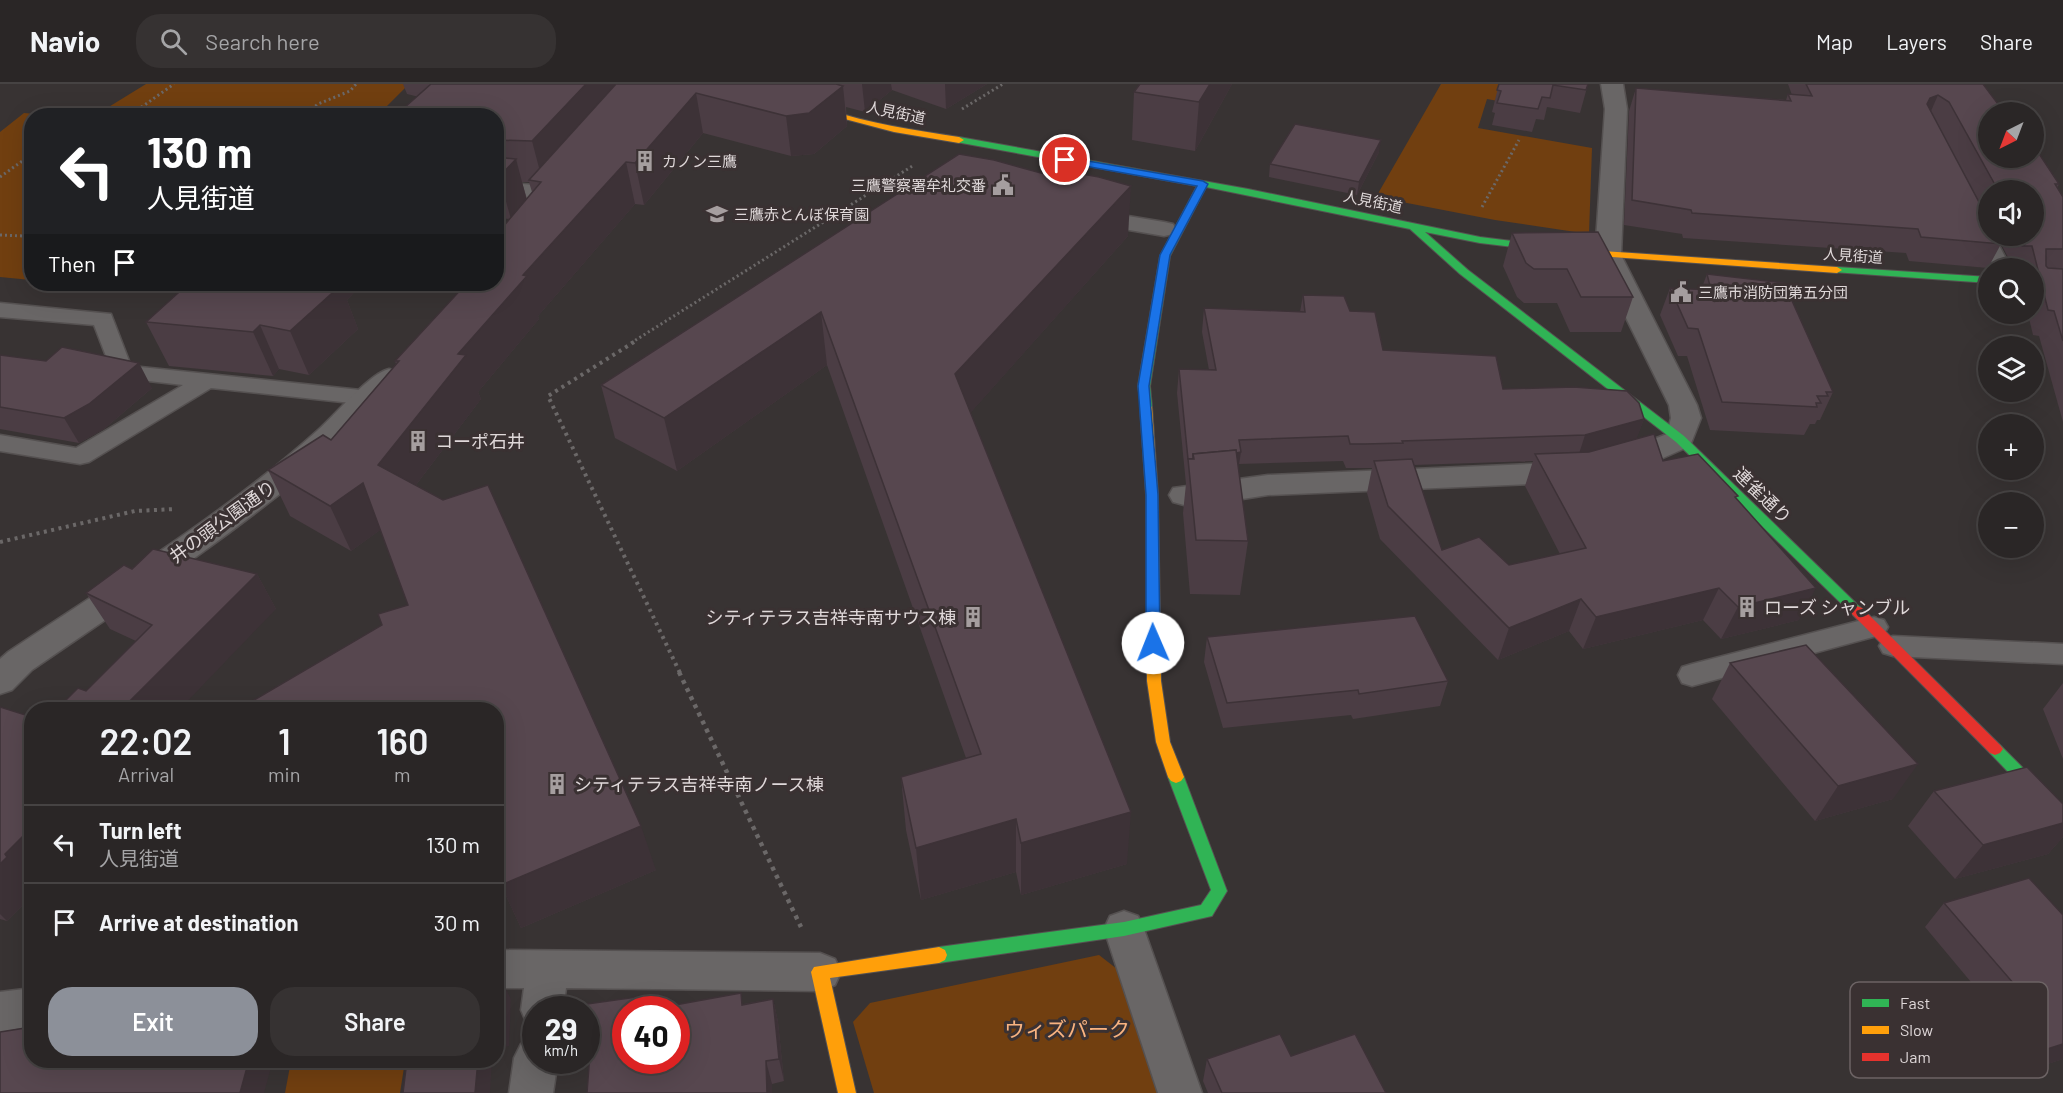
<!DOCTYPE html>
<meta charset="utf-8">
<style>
body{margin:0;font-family:Barlow,"Noto Sans JP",sans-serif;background:#363232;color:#f1f3f6;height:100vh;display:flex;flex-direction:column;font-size:22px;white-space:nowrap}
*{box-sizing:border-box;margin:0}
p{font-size:20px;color:#a5a5a7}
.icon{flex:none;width:33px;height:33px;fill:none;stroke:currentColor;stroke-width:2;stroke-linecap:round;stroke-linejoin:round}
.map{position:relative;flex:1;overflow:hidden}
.side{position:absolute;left:24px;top:618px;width:480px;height:366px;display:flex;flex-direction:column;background:#2a2626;border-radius:24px;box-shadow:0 6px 24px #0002,0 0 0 2px #464343}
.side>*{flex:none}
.guide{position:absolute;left:24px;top:24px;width:480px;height:183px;border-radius:24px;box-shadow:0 6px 24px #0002,0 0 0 2px #464343;background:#202124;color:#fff;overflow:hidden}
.needle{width:39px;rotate:222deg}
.controls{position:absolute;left:1978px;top:18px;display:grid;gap:12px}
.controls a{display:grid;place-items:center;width:66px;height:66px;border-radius:50%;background:#2a2626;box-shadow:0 6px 24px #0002,0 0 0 2px #464343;font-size:30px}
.speed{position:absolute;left:522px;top:912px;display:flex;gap:12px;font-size:30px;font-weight:700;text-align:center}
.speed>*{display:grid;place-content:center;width:78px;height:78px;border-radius:50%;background:#2a2626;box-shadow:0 6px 24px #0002,0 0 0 2px #464343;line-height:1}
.speed small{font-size:15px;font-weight:400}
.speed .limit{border:9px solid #d22;background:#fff;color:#111}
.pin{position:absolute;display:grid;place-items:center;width:51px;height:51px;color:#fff;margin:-26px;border:3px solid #fff;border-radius:50%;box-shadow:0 2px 6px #0007}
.me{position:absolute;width:66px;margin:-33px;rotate:359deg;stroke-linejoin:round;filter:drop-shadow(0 0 4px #0008)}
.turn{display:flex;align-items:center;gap:21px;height:126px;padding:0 24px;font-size:27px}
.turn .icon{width:78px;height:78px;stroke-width:2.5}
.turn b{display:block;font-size:42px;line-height:51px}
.then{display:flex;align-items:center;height:57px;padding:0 24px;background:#0003;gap:12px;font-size:22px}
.eta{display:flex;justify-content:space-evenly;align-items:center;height:102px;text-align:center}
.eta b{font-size:36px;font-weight:600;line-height:42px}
.primary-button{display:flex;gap:12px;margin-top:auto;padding:12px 24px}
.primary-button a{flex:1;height:69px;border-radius:24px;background:#8c9099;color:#fff;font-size:24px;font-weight:600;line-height:69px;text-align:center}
.primary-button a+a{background:#363232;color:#f1f3f6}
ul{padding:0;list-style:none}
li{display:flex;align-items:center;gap:18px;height:78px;padding:0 24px;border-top:2px solid #464343}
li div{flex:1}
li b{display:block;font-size:22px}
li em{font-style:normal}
header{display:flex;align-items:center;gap:36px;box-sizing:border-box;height:84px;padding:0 30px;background:#2a2626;border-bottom:2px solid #464343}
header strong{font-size:28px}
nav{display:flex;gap:33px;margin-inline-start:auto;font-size:21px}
.search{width:420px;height:54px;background:#363232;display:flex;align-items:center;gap:15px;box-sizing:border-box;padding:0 21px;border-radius:24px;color:#a5a5a7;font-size:22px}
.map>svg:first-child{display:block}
.green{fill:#713f10}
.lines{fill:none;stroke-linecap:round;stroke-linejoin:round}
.lane-casing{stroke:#555151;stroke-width:3}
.street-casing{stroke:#555151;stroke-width:3}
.fast-casing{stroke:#555151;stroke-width:2}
.slow-casing{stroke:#555151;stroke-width:2}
.jam-casing{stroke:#555151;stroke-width:2}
.path-far2{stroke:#6b6868;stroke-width:3;stroke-dasharray:2 3;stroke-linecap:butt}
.path-far1{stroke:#6b6868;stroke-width:4;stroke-dasharray:3 4.5;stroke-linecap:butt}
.path{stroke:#6b6868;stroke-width:4.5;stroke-dasharray:4 5;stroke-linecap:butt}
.lane{fill:#696666;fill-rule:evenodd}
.street{fill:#696666;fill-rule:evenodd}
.fast{fill:#30b455;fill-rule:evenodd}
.slow{fill:#ff9f0a;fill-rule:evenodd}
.jam{fill:#e5322d;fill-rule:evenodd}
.wall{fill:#4b3d44;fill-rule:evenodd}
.shaded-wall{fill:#3d3237}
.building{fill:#57474f;stroke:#3d3237;stroke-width:1.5;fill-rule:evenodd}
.route{fill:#1a73e8;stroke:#114b97;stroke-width:1.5}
.labels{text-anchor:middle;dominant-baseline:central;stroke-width:6;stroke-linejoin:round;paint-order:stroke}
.far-street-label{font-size:15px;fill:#dfd8d9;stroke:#3a3132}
.far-poi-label{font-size:15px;fill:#dfd8d9;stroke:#3a3132;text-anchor:start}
.poi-label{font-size:18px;fill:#dfd8d9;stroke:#3a3132;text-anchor:start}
.street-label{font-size:18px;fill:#dfd8d9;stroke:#3a3132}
.near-park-label{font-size:21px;fill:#f9b380;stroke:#3a3132}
.key{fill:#3a3132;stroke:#6c6364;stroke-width:1.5}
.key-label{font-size:16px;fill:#dfd8d9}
</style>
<header>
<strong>Navio</strong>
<div class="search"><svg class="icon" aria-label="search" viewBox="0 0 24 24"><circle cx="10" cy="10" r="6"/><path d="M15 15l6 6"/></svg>Search here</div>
<nav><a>Map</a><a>Layers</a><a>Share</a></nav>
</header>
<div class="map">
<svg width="2063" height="1009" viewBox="0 0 2063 1009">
<rect width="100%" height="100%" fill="#383333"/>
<g class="green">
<polygon points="146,0 409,0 378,31 94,32"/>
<polygon points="1441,0 1503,0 1498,17 1487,15 1478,44 1592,64 1589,150 1495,136 1376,113"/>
<polygon points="24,29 47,31 32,32 31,196 0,193 0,48"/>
<polygon points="1099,871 1117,885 1160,1009 874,1009 853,938 870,919"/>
<polygon points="291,977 291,976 405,977 400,1009 285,1009"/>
</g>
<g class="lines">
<defs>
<g id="lane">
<polygon points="1978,134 1985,136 1989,142 1989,152 1994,152 2011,184 1990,184 1968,140 1971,136"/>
<polygon points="0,219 111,230 131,282 370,307 378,309 382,314 378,319 370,321 211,304 89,378 80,380 0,367 0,351 76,364 183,301 114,293 94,241 0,233"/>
<polygon points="1874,533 1884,536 1888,543 1884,550 1692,602 1682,599 1678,591 1682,583 1692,580"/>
<polygon points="1893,552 2063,560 2063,580 1893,572 1883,569 1879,562 1883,555"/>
</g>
<g id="street">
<polygon points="1601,0 1623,0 1627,25 1621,171 1697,321 1701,334 1690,362 1663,374 1577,398 1268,411 1204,421 1184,421 1173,418 1169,411 1173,404 1268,391 1577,378 1641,360 1667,350 1671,334 1669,321 1595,171 1605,25"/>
<polygon points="496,98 550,102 558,104 562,109 558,114 550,116 496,112"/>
<polygon points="1086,125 1164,138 1173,140 1176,145 1173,150 1164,152 1077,137 1074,132 1077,127"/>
<path d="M389,285L399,287L403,293L399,299C372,328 344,357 314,382C225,457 128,520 32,586L12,606L0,610V575L8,568C113,498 223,431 318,346C335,331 370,289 389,285Z"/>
<polygon points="1124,827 1138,832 1144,845 1202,1009 1158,1009 1104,845 1110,832"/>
<polygon points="496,866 820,869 835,875 841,888 835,901 820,907 566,904 563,926 536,926 536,943 527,940 521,926 524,904 496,904"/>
<polygon points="32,904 32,942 0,948 0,908"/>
<polygon points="536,954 536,976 558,976 553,1009 509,1009 514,974 521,960"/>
</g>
<g id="fast">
<polygon points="959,53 1248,105 1480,153 1592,167 1592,171 1588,172 1480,159 1425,148 1468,186 1684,352 1864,527 1857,532 1852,530 1676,358 1460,190 1410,145 1206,103 1170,172 1150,302 1152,323 1150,326 1142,326 1138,302 1160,172 1197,102 956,58 956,54"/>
<polygon points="1837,183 1989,193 1989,199 1833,188 1832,186"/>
<polygon points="1995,659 2000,661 2063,724 2063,740 2057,739 1990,669 1987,665 1990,661"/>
<polygon points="1176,687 1181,689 1184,693 1227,807 1212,832 1124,852 939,879 933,876 931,871 933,866 939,863 1124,838 1201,821 1211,806 1168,693 1171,689"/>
</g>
<g id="slow">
<path d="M758,0C782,0 804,16 827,25C869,40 915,46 959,53L964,56L959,59L894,48L822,29Z"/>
<polygon points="1588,166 1837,183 1842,186 1837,189 1584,171 1584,167"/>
<polygon points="1146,319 1152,323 1158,411 1161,597 1170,658 1184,693 1181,697 1176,699 1171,697 1168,693 1156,658 1147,597 1146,411 1140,323"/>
<polygon points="939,863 945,866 947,871 945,876 939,879 830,894 856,1009 838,1009 811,888 814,883"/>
</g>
<polygon id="jam" points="1857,522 1862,524 2000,661 2003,665 2000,669 1995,671 1990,669 1852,530 1850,527 1852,524"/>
</defs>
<use href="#lane" class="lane-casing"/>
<use href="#street" class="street-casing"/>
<use href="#fast" class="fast-casing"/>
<use href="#slow" class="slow-casing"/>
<use href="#jam" class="jam-casing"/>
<g class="path-far2">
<polyline points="962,25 1003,0"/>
<polyline points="129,32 174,0"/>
<polyline points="304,32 318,20 350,7 356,0"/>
<polyline points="0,93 32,70"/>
<polyline points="1482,123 1519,56"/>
<polyline points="0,151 24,152 32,156"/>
<polyline points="631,259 914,81"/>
</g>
<g class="path-far1">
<polyline points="634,258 548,312 680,589"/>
<polyline points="0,458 135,427 176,425"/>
</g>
<polyline class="path" points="679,588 801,843"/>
<use href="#lane" class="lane"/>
<use href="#street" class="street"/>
<use href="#fast" class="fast"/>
<use href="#slow" class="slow"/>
<use href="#jam" class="jam"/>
</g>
<g class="wall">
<path d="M403,0H987L946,25L892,6L865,28L846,23L847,42L814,70L791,72L703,49L644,121L635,120L538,232L539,235L478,308L481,315L416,401L656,786L521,844L501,801L496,626L382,541L408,521L380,446L351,467L290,432L268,386L331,356L396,280L395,277L496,200L510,135L496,134V32L407,10ZM522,98H529L532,108L527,115Z"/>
<polygon points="1140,0 1232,0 1195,67 1132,56 1134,8"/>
<polygon points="1499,0 1588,0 1580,29 1547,23 1544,36 1536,35 1532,48 1492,41 1495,29 1492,28"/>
<path d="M1788,0H1983L2059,100L2057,104L2063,113V338L2039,252L2033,251L2028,230H2034V184H2010L2012,181L2001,160L1988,184L1909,177L1906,169L1683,154L1682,150L1624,141L1629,27L1636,4L1786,16L1788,10L1792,11ZM1989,106H2034V152H1989Z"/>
<polygon points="1379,68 1357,111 1269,93 1270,80"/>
<polygon points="959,70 1128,152 970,329 1127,780 1021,811 1016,788 921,816 906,746 901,693 966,674 827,281 677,387 615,354 601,301"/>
<polygon points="1512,149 1633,213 1621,248 1570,248 1557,219 1524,219 1517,213 1503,182"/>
<polygon points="1707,190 1833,308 1820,336 1817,336 1815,340 1810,340 1804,351 1710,346 1687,272 1678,272 1660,231 1670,204 1701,206"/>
<polygon points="188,200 362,200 347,216 358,245 309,291 279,285 273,292 169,282 146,238"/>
<path d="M1303,211L1350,227L1383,266L1503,305L1644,335L1636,355L1663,377L1737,415L1799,536L1721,555L1703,536L1583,565L1569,547L1498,576L1380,455L1367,409L1372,384H1346L1343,377L1239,380L1238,386L1248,457L1240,511L1190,510L1183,429L1186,400L1177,309L1179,285L1209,286L1202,248L1204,224L1300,228ZM1533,377L1525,402L1560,470L1509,481L1442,466L1414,381Z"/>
<polygon points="0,271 152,304 104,345 79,359 0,345"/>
<polygon points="132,485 257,490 276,525 86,607 136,557 110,545 86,509"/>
<polygon points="1207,553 1448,597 1440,622 1353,635 1351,631 1223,644 1204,578"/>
<polygon points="1730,579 1893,715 1815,737 1712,615"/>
<polygon points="2063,599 2063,675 2043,625"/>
<polygon points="0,623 32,633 32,812 7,837 0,835"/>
<polygon points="1934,707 2063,720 2063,753 2048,770 1955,795 1908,742"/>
<polygon points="1944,819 2063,831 2063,975 2020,989 1977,937 1991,922 1925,843"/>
<polygon points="658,910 663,923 744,920 773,915 778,938 784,997 772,1000 590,969 586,961 586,926"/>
<polygon points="1291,972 1386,1009 1208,1009 1203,997 1207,975"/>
</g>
<g class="shaded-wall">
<polygon points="586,0 631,0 543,99 532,57"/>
<polygon points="862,0 891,0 892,6 865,28"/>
<polygon points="945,0 987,0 946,25"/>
<polygon points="1210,0 1232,0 1195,67 1199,18"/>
<polygon points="843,2 847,42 814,70 791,72 786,32"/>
<polygon points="696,9 703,49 644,121 635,79"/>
<polygon points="1938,11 1928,34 1919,37 1930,14"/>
<polygon points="1381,56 1379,68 1357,111 1359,98"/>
<polygon points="516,75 527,117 511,135 499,93"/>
<polygon points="626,78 635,120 538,232 539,235 478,308 481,315 397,426 378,381 458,270 523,191"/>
<polygon points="1131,102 1128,152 957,344 955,290"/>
<polygon points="308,200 362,200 347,216 358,245 309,291 290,247"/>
<polygon points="821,228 827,281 677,387 664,334"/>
<polygon points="260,241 279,285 273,292 253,248"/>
<polygon points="139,279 152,304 104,345 79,359 64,334"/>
<polygon points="1644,335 1635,359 1577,376 1585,351"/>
<polygon points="1241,368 1237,393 1194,375"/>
<polygon points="363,399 383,444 351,467 330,422"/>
<polygon points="257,490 276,525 179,626 132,626 128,619"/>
<polygon points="1719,504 1703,536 1583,565 1596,533"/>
<polygon points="1816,504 1799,536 1721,555 1738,523"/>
<polygon points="1581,515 1569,547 1498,576 1509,544"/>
<polygon points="1918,680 1893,715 1815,737 1838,702"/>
<polygon points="1131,728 1127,780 1021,811 1021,759"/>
<polygon points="1016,735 1016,788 921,816 916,764"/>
<polygon points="2063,739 2063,753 2048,770 1955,795 1983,761"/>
<polygon points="641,742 656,786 521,844 501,801"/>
<polygon points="32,743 32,812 7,837 0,830 0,780 5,770"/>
<polygon points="499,892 511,915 509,962 496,965 496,939"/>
<polygon points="658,910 664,926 658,924"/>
<polygon points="773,915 778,938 784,997 779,975"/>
<polygon points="2063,960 2063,975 2020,989 2044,966"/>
<polygon points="249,976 273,976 264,1009 240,1009"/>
<polygon points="478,976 492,976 490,1009 475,1009"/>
<polygon points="766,977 772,1000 772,1009 767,1009"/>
</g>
<g class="building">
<polygon points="431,0 586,0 532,57 496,56 496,32 395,32"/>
<polygon points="616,0 836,0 843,2 809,29 786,32 696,9 635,79 626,78 523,191 527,192 458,270 466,271 378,381 443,416 488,401 641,742 501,801 496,787 496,626 237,626 382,541 378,530 408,521 363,399 330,422 268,386 323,351 331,356 399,277 395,277 466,200 496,200 496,151 541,98 529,96"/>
<polygon points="1140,0 1210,0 1199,18 1134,8"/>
<polygon points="1499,0 1588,0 1586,6 1553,1 1550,14 1542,13 1538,25 1497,19 1501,7 1497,6"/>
<polygon points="1806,0 1983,0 2004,28 1989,28 1989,74 2034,74 2034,62 2059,100 2055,100 2063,113 2063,165 2046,165 2046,182 2048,184 2063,185 2063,257 2054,227 2048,226 2032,162 2023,162 2027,158 2023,152 2034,152 2034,106 1998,106 1949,18 1938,11 1930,14 1927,20 1989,137 1989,152 1997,152 2001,160 1921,153 1918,145 1692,129 1691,126 1632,116 1636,4 1791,17 1788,10 1812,12"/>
<polygon points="1295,40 1381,56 1359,98 1270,80"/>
<polygon points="959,70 994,76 1048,91 1054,85 1099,93 1131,102 955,290 1131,728 1021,759 1016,735 916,764 901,693 981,670 821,228 664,334 601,301"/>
<polygon points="496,73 516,75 499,93 496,93"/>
<polygon points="1598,148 1633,213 1581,213 1567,185 1534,185 1526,179 1512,149"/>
<polygon points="1707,190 1784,199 1833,308 1826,308 1828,312 1817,312 1821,319 1816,319 1817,323 1722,318 1698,245 1688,244 1670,204 1711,206"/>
<polygon points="188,200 326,200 341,201 290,247 260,241 253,248 146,238"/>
<polygon points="1303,211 1344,212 1350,227 1375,228 1383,266 1496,272 1503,305 1574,303 1627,307 1639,319 1644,335 1585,351 1402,357 1403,359 1365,360 1350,360 1348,352 1239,356 1241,368 1236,369 1236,366 1193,370 1193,375 1188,375 1179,285 1216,286 1204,224 1305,228"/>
<polygon points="62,263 139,279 89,320 64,334 0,323 0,271 46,277"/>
<polygon points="1654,350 1663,377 1698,370 1738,412 1735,413 1816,504 1738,523 1719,504 1596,533 1581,515 1509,544 1388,422 1374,377 1412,375 1442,466 1479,453 1509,481 1586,464 1535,370 1589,368"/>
<polygon points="1236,366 1248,457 1196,456 1188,375 1194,375 1193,370"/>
<polygon points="153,465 257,490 128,619 148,625 147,626 56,626 78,604 86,607 152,541 86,509 124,481 132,485"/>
<polygon points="1415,532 1448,597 1359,610 1358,606 1227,619 1207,553"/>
<polygon points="1806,561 1918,680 1838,702 1730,579"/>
<polygon points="0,623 32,633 32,743 5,770 7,773 0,780"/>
<polygon points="2027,683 2063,720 2063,739 1983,761 1934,707"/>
<polygon points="2029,794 2063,831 2063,960 2044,966 1999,914 2021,908 1944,819"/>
<polygon points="496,892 499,892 497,939 496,939"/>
<path d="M741,909L742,921L773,915L779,975L766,977L767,1009H587L591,955L586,956L587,920L658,910V924ZM626,926H676V976H626Z"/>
<polygon points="32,943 32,976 249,976 240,1009 0,1009 0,948"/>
<polygon points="1280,950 1291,972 1355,950 1386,1009 1222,1009 1207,975"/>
<polygon points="407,976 478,976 475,1009 403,1009"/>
</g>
<polygon class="route" points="1065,73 1203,97 1208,100 1170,171 1149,302 1158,411 1160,559 1153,564 1146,559 1146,411 1138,302 1160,171 1197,102 1062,78 1060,76"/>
<defs>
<symbol id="building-bare" viewBox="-9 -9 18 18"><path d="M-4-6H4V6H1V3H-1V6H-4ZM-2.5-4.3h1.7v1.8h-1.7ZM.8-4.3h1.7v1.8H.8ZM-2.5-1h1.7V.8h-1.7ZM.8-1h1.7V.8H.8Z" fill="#a59e9f" stroke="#3a3132" stroke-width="2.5" paint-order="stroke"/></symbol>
<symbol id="civic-bare" viewBox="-9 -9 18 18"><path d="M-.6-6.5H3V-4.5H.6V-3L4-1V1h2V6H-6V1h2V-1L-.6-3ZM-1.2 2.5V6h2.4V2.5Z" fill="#a59e9f" stroke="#3a3132" stroke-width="2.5" paint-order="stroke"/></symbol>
<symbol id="school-bare" viewBox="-9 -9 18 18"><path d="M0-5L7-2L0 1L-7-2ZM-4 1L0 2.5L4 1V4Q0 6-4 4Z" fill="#a59e9f" stroke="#3a3132" stroke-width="2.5" paint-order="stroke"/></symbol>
</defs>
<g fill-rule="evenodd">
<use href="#building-bare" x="630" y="62" width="30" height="30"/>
<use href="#civic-bare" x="988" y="86" width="30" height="30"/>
<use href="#school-bare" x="702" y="115" width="30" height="30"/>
<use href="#civic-bare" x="1666" y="193" width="30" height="30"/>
<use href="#building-bare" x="403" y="342" width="30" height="30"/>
<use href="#building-bare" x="1732" y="508" width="30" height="30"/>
<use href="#building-bare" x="958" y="518" width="30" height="30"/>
<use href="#building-bare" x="542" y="685" width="30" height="30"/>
</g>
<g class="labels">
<g class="far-street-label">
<text transform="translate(896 28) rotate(12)">人見街道</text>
<text transform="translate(1373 117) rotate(12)">人見街道</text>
<text transform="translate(1853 171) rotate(4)">人見街道</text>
</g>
<g class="far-poi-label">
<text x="662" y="77">カノン三鷹</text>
<text x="986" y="101" text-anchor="end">三鷹警察署牟礼交番</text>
<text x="734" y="130">三鷹赤とんぼ保育園</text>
<text x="1698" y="208">三鷹市消防団第五分団</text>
</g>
<g class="poi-label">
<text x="435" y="357">コーポ石井</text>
<text x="1764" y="523">ローズ シャンブル</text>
<text x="956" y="533" text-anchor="end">シティテラス吉祥寺南サウス棟</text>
<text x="574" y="700">シティテラス吉祥寺南ノース棟</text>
</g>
<g class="street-label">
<text transform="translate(1763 411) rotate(44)">連雀通り</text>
<text transform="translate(222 437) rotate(-36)">井の頭公園通り</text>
</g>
<g class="near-park-label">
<text x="1067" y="944">ウィズパーク</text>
</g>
</g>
<rect x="1850" y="898" width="198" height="96" rx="9" class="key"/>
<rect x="1862" y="915" width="27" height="8" fill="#30b455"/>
<rect x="1862" y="942" width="27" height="8" fill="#ff9f0a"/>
<rect x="1862" y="969" width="27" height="8" fill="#e5322d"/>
<g class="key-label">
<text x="1900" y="925">Fast</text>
<text x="1900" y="952">Slow</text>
<text x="1900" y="979">Jam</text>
</g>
</svg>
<div class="controls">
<a><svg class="needle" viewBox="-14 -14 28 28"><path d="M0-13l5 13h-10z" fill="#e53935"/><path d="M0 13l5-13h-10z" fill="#a5a5a7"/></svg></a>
<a><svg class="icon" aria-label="sound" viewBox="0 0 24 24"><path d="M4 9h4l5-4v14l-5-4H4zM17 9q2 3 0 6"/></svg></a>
<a><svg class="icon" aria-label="search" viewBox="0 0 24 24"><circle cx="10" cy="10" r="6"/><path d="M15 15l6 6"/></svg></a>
<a><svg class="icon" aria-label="layers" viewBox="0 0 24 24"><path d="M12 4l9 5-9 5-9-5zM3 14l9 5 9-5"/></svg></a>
<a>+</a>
<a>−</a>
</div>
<div class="speed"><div>29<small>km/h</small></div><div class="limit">40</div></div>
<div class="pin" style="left:1065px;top:76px;background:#d93025"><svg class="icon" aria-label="arrive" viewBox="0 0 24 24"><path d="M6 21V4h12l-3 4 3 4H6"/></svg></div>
<svg class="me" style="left:1153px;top:559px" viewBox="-20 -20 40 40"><circle r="19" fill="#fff"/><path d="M0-13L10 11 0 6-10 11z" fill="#1a73e8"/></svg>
<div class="guide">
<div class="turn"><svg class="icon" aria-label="left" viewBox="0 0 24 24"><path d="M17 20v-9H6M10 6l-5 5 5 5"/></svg><div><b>130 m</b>人見街道</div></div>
<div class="then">Then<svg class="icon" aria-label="arrive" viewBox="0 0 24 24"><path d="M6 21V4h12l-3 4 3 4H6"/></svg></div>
</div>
<section class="side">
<div class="eta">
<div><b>22:02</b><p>Arrival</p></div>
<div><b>1</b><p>min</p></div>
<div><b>160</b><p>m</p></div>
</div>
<ul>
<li><svg class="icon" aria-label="left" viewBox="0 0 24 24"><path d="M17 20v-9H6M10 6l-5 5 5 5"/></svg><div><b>Turn left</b><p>人見街道</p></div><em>130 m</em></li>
<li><svg class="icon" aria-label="arrive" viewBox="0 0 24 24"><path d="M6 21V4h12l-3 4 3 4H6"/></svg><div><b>Arrive at destination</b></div><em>30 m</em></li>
</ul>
<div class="primary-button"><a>Exit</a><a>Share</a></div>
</section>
</div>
